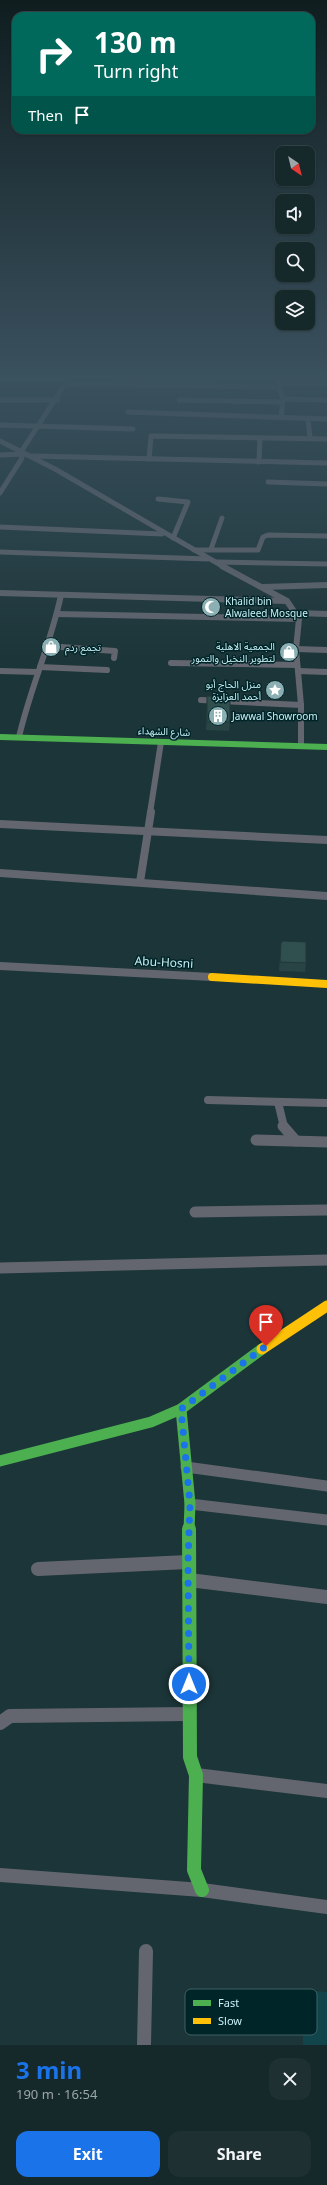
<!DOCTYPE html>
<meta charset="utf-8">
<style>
body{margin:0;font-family:"Noto Sans","Noto Sans Arabic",sans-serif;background:#1e3032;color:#f1f3f6;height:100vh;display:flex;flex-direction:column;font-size:15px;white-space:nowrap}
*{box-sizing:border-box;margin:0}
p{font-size:13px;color:#9da6a8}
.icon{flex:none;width:22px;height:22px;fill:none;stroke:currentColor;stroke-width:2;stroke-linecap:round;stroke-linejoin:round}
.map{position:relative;height:2045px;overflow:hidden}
.drawer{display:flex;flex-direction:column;background:#15282a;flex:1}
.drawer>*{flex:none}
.guide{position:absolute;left:12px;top:12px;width:303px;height:122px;border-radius:12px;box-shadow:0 1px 3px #0004,0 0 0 1px #344447;background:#00695c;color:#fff;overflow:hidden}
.needle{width:26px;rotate:145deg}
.tools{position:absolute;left:275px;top:146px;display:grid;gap:8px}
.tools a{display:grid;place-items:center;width:40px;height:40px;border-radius:8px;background:#15282a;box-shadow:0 1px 3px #0004,0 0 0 1px #344447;font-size:20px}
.pin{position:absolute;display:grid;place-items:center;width:34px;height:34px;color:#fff;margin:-41px -17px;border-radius:50% 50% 50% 0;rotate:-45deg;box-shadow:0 0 4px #0007}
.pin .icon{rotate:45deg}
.me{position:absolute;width:44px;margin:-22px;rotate:0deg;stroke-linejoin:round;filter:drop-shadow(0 0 3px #0008)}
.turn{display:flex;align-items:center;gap:14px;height:84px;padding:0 16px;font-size:18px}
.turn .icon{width:52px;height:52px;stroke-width:2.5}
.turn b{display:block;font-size:28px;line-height:34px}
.then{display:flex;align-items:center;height:38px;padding:0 16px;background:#0003;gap:8px;font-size:15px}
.round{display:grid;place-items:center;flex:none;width:42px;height:42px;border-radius:12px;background:#1e3032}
.head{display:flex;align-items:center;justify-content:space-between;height:68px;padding:0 16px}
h1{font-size:24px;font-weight:700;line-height:30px;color:#1a73e8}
.button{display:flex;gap:8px;margin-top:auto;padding:8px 16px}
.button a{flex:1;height:46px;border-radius:12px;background:#1a73e8;color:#fff;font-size:16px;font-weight:700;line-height:46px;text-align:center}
.button a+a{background:#1e3032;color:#f1f3f6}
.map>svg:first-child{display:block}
.built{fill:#12454b}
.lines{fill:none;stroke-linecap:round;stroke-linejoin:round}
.street-far4{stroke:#63666e;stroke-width:5}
.street-far3{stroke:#63666e;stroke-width:6}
.street-far2{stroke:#63666e;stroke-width:8}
.street-far1{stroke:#63666e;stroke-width:11}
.street{stroke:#63666e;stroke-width:14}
.fast-far2{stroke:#4caf50;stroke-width:6}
.fast-far1{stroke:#4caf50;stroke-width:11}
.fast{stroke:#4caf50;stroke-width:14}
.slow-far1{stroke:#ffc107;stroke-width:8}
.slow{stroke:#ffc107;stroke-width:11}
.wall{fill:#294444}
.building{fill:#304f4f;stroke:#223737}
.route{stroke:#1a73e8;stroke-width:7;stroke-dasharray:0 12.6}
.labels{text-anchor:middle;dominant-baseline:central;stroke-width:3;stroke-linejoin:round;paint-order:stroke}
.far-poi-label{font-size:10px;fill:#c8f1f6;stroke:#002529;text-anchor:start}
.far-street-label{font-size:10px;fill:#c8f1f6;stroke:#002529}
.street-label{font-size:12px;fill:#c8f1f6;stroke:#002529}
.key{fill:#002529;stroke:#3c6266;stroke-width:1}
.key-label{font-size:11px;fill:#c8f1f6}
</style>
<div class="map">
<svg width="327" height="2045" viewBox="0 0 327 2045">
<rect width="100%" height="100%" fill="#1c3538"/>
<polygon class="built" points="303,1990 327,1992 327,2045 303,2045"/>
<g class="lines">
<g class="street-far4">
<polyline points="66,374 65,384 279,387"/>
<polyline points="237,374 327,375"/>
<polyline points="0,379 66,379"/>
<polyline points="120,385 122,374"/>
<polyline points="283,399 327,400"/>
<polyline points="0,400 58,400"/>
<polyline points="179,400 281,402"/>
<polyline points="128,412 327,419"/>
<polyline points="281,418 283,399 278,383 327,383"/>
<polyline points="308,418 310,438"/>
<polyline points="0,425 133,429"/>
<polyline points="0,441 55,469 224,567"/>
<polyline points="21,452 65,384"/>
<polyline points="0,455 25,454"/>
<polyline points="32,456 327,463"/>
<polyline points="149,459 151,436 327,439"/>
<polyline points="259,462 260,438"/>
<polyline points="268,482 327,484"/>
<polyline points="0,493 22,458 21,455"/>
<polyline points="158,499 188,502 173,538"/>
<polyline points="0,527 162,534"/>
<polyline points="211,549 222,518"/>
<polyline points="194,550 258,550 263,537 268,535 327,536"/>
<polyline points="0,552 208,559"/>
<polyline points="216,562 327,564"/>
</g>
<g class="street-far3">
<polyline points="222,566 287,601 299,619 296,649 301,705 301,746"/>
<polyline points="263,587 327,585"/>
<polyline points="0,593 286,601"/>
<polyline points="296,613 327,614"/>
<polyline points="57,614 299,619"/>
<polyline points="47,646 115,651 114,658"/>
<polyline points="296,649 327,650"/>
<polyline points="171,663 296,665"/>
<polyline points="40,667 107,670"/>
<polyline points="0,671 38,672"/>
<polyline points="298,671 327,672"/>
<polyline points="201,700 301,705"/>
<path d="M19,737C30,689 51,643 61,595"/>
<polyline points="150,813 161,742"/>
</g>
<g class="street-far2">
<polyline points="0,824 327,840"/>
<polyline points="0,873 327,896"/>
<polyline points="140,882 151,812"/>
<polyline points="0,966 212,977"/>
<polyline points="208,1100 327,1103"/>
<polyline points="278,1102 284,1127"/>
</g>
<g class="street-far1">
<polyline points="283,1126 296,1141"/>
<polyline points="256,1140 327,1142"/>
<polyline points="195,1212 327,1210"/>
<polyline points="0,1268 327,1260"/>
<polyline points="186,1467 327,1486"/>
<polyline points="190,1504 327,1520"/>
</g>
<g class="street">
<polyline points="38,1569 188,1562"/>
<polyline points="189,1580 327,1597"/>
<polyline points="0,1723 10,1716 189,1714"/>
<polyline points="196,1775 327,1791"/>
<polyline points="0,1875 202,1890 327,1907"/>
<polyline points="144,2045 146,1951"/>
</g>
<polyline class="fast-far2" points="0,737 327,747"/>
<g class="fast-far1">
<polyline points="181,1409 190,1504 189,1530"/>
<polyline points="0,1461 151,1422 181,1409 262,1349"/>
</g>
<polyline class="fast" points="189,1529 190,1757 196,1775 194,1870 202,1890"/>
<polyline class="slow-far1" points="212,977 327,984"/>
<polyline class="slow" points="262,1349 327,1306"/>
</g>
<g class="wall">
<polygon points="207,696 230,722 229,731 206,730"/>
<polygon points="281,943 306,963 305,972 279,971"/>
</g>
<g class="building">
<polygon points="207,696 230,697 230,722 207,722"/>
<polygon points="283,941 306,942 306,963 280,962 281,943"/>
</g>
<linearGradient id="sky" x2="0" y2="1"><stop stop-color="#0f1d1f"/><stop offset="0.57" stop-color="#3a515e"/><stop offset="1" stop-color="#3a515e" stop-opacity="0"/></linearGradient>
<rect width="327" height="661" fill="url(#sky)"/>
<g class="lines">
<polyline class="route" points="189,1684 188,1562 190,1504 181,1409 266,1346"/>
</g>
<defs>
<symbol id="mosque-disc" viewBox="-11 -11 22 22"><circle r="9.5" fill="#8cafb4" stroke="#002529"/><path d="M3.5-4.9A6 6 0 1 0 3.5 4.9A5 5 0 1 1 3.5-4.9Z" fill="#fff"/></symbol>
<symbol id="shop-disc" viewBox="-11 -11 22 22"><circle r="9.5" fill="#8cafb4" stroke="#002529"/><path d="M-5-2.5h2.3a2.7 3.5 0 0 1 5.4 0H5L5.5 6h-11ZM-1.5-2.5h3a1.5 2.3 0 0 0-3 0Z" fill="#fff"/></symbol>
<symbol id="sight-disc" viewBox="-11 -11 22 22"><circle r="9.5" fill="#8cafb4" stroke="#002529"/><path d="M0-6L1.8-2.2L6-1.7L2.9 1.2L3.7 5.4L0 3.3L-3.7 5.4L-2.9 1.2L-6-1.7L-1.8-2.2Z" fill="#fff"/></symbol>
<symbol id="building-disc" viewBox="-11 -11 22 22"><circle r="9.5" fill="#8cafb4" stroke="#002529"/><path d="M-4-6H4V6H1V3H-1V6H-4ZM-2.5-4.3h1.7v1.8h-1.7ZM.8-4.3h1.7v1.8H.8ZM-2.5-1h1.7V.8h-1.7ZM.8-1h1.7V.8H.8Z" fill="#fff"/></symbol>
</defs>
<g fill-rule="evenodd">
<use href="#mosque-disc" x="200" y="596" width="22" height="22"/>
<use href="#shop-disc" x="40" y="636" width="22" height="22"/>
<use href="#shop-disc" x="278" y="641" width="22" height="22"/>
<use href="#sight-disc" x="264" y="679" width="22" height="22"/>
<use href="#building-disc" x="207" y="705" width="22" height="22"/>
</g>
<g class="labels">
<g class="far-poi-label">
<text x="225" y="601">Khalid bin<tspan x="225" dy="12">Alwaleed Mosque</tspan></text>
<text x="275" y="646" text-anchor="end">الجمعية الاهلية<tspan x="275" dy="12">لتطوير النخيل والتمور</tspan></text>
<text x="65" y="647">تجمع ردم</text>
<text x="261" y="684" text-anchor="end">منزل الحاج أبو<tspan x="261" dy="12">أحمد العزايزة</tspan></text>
<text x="232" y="716">Jawwal Showroom</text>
</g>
<g class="far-street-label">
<text transform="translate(164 731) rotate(2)">شارع الشهداء</text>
</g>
<g class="street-label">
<text transform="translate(164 962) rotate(3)">Abu-Hosni</text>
</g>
</g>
<rect x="185" y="1989" width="132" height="46" rx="6" class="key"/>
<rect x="193" y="2000" width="18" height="6" fill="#4caf50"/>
<rect x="193" y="2018" width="18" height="6" fill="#ffc107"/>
<g class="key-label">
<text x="218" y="2007">Fast</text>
<text x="218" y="2025">Slow</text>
</g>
</svg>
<div class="tools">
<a><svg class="needle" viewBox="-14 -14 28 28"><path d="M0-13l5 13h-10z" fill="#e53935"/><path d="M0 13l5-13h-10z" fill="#9da6a8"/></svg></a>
<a><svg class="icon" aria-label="sound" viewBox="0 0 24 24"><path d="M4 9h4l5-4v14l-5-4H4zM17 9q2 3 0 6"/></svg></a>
<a><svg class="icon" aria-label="search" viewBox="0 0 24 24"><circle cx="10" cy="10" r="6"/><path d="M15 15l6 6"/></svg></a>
<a><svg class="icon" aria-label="layers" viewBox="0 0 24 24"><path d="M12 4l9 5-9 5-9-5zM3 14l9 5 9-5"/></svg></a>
</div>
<div class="pin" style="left:266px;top:1346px;background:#d93025"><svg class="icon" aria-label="arrive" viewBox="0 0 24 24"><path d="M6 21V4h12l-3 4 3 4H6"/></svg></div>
<svg class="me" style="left:189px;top:1684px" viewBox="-20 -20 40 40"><circle r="17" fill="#1a73e8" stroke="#fff" stroke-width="3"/><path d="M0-11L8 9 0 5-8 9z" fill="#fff"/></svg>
<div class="guide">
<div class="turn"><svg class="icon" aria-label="right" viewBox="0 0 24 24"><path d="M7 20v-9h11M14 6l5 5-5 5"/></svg><div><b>130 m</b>Turn right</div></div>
<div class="then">Then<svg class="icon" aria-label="arrive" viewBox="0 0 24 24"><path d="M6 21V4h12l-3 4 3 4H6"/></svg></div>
</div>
</div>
<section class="drawer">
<div class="head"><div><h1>3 min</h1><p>190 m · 16:54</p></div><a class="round"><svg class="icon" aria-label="close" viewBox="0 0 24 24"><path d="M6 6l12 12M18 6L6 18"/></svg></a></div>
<div class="button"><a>Exit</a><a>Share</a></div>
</section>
